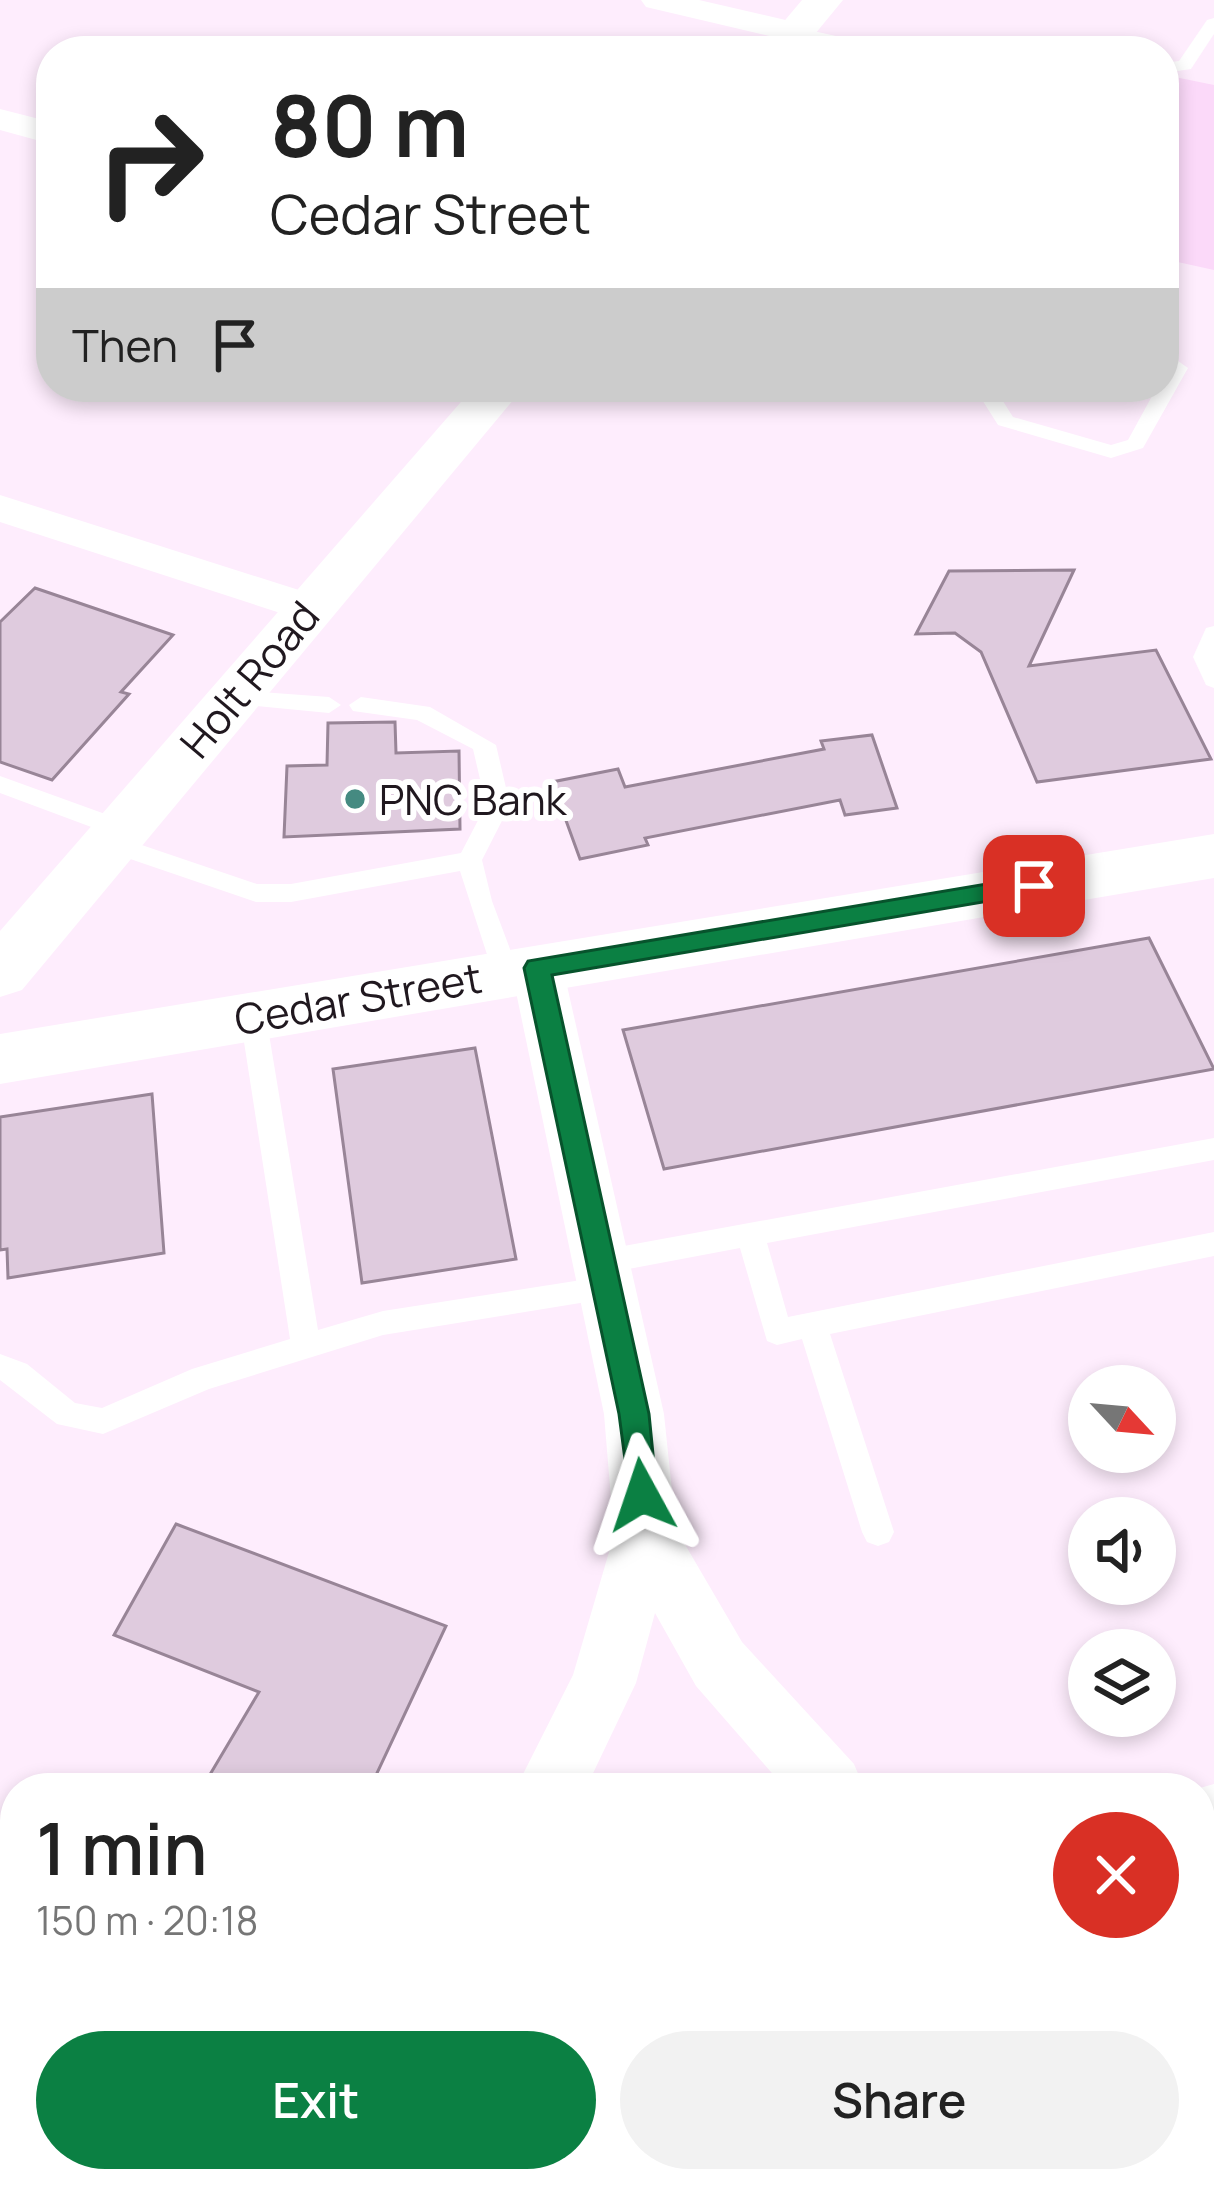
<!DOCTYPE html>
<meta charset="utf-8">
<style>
body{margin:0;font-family:Manrope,sans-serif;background:#f2f2f2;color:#222;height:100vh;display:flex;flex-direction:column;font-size:45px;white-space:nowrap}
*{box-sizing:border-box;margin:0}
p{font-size:39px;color:#767676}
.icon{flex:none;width:66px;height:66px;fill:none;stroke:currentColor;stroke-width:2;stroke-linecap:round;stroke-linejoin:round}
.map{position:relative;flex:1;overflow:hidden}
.side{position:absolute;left:0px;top:1773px;width:1215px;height:420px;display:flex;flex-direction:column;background:#fff;border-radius:48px 48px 0 0;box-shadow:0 6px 18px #0003}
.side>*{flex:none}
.guide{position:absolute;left:36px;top:36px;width:1143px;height:366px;border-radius:48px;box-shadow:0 6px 18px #0003;background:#fff;color:#222;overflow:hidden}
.needle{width:78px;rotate:116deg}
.tools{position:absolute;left:1068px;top:1365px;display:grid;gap:24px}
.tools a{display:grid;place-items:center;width:108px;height:108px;border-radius:50%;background:#fff;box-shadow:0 6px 18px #0003;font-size:60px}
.pin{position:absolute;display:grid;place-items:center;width:102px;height:102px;color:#fff;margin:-51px;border-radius:24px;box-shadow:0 6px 18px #0006}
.me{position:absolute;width:132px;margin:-66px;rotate:355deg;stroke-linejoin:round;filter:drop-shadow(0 0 9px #0008)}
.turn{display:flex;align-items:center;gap:42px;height:252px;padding:0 36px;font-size:54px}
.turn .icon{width:156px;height:156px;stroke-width:2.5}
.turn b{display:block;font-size:84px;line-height:102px}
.then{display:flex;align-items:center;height:114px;padding:0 36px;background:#0003;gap:24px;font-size:45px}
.round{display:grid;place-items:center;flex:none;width:126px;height:126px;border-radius:63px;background:#f2f2f2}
.summary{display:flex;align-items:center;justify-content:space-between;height:204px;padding:0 36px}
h1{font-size:72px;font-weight:600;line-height:90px}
.primary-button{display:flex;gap:24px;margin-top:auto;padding:24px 36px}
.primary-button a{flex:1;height:138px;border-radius:72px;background:#0b8043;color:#fff;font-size:48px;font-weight:600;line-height:138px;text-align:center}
.primary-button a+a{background:#f2f2f2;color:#222}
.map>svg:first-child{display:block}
.green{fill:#fbd9f9}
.building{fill:#dfcbde;stroke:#988597;stroke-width:3}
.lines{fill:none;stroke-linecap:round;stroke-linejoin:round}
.lane{fill:#fff;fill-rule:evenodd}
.street{fill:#fff;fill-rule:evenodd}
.secondary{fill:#fff;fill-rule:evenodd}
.route{fill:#0b8043;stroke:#07532c;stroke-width:3}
.poi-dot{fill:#458a81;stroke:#fff;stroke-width:4.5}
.labels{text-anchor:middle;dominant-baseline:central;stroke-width:12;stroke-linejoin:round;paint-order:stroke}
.street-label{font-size:42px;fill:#20181f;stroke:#fff}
.poi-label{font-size:42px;fill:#20181f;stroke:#fff;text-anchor:start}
</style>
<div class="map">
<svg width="1214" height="2193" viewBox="0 0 1214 2193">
<rect width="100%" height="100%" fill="#feedfd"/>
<polygon class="green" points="1165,75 1214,85 1214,270 1164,259"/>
<g class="building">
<polygon points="1074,570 1029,666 1156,650 1211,759 1037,782 981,652 955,633 916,634 949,571"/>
<polygon points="35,588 173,635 121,692 129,694 52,780 0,762 0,622"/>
<polygon points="395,722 396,753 459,751 460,829 284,837 287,766 327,765 328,723"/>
<polygon points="872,735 897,808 845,815 840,800 645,838 648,845 580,859 552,782 618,769 625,787 824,749 821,741"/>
<polygon points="1149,938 1214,1069 664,1169 623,1030"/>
<polygon points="475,1048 516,1259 362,1283 333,1069"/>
<polygon points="152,1094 164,1253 8,1278 7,1249 0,1250 0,1117"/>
<polygon points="176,1524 446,1626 370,1788 202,1788 259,1692 114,1635"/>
</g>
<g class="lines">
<g class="lane">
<polygon points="1214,18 1214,34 1191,69 1164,73 1164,63 1179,61 1207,20"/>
<polygon points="795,27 886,47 888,51 858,51 789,36 789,28"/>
<polygon points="1164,351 1188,368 1143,448 1111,458 998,425 974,387 994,387 1013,417 1111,445 1128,440 1157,387 1164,387"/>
<polygon points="1214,626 1214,688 1206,685 1193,657 1206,628"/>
<polygon points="233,690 329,697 341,705 329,713 225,703 221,698 225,693"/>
<polygon points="361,697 430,707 496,745 510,805 482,860 492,901 519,973 515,980 506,983 493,973 460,871 291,902 256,902 101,849 98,843 101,837 110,834 0,793 0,776 130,823 133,829 121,838 257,884 291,884 461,853 486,805 473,749 417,720 353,711 349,705"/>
<polygon points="253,1006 266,1016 318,1330 383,1311 607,1276 617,1279 621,1288 617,1297 383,1335 209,1389 103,1434 57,1424 0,1380 0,1354 27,1364 75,1403 102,1408 192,1369 290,1339 240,1016"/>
<polygon points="1214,1138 1214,1160 767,1243 788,1317 1214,1232 1214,1256 830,1334 894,1532 889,1542 878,1546 867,1542 862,1532 802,1339 777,1345 767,1341 740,1248 602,1274 592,1270 588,1262 592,1254 602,1250"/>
</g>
<g class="street">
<polygon points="641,0 699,0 807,25 812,32 795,42 646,7"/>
<polygon points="0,109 51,122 51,144 0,130"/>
<polygon points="0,495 324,598 330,608 324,618 308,622 0,522"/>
<polygon points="537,949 555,954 563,968 664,1414 676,1529 742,1642 854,1764 864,1788 785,1788 696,1686 655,1613 636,1683 586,1788 516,1788 573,1675 614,1535 604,1414 511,968 519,954"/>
<polygon points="1214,1784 1214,1852 1200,1856 1200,1788"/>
<polygon points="317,2178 394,2178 387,2193 311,2193"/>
</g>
<g class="secondary">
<polygon points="802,0 843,0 801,51 759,51"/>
<polygon points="474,387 524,387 22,990 0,997 0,931"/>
<polygon points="1214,834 1214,878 0,1084 0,1034"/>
</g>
</g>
<polygon class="route" points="1034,876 1046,886 1042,892 552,975 649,1414 657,1495 653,1505 642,1509 631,1505 619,1414 524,968 528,961"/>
<circle class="poi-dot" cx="355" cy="799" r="12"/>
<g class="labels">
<g class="street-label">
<text transform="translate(249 679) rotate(-50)">Holt Road</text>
<text transform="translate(358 998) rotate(-10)">Cedar Street</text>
</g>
<g class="poi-label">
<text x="379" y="799">PNC Bank</text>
</g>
</g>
</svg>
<div class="tools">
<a><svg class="needle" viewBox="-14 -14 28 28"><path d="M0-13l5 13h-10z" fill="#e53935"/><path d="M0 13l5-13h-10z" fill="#767676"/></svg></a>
<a><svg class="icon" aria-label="sound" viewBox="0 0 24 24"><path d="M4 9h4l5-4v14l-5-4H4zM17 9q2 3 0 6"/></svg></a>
<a><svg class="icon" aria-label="layers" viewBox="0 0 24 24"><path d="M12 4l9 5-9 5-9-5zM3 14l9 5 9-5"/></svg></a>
</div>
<div class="pin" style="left:1034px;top:886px;background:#d93025"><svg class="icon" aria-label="arrive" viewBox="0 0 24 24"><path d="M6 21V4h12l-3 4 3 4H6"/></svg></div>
<svg class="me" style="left:642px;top:1495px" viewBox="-20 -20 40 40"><path d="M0-17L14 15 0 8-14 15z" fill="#0b8043" stroke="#fff" stroke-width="4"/></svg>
<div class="guide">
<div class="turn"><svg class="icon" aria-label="right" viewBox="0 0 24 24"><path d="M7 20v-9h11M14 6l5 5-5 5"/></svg><div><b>80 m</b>Cedar Street</div></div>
<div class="then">Then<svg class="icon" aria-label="arrive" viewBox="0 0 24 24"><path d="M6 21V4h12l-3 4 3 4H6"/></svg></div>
</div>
<section class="side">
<div class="summary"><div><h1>1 min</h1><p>150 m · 20:18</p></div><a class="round" style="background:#d93025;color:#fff"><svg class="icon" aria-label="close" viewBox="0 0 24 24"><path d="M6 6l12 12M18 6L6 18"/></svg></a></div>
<div class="primary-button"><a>Exit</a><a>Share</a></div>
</section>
</div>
